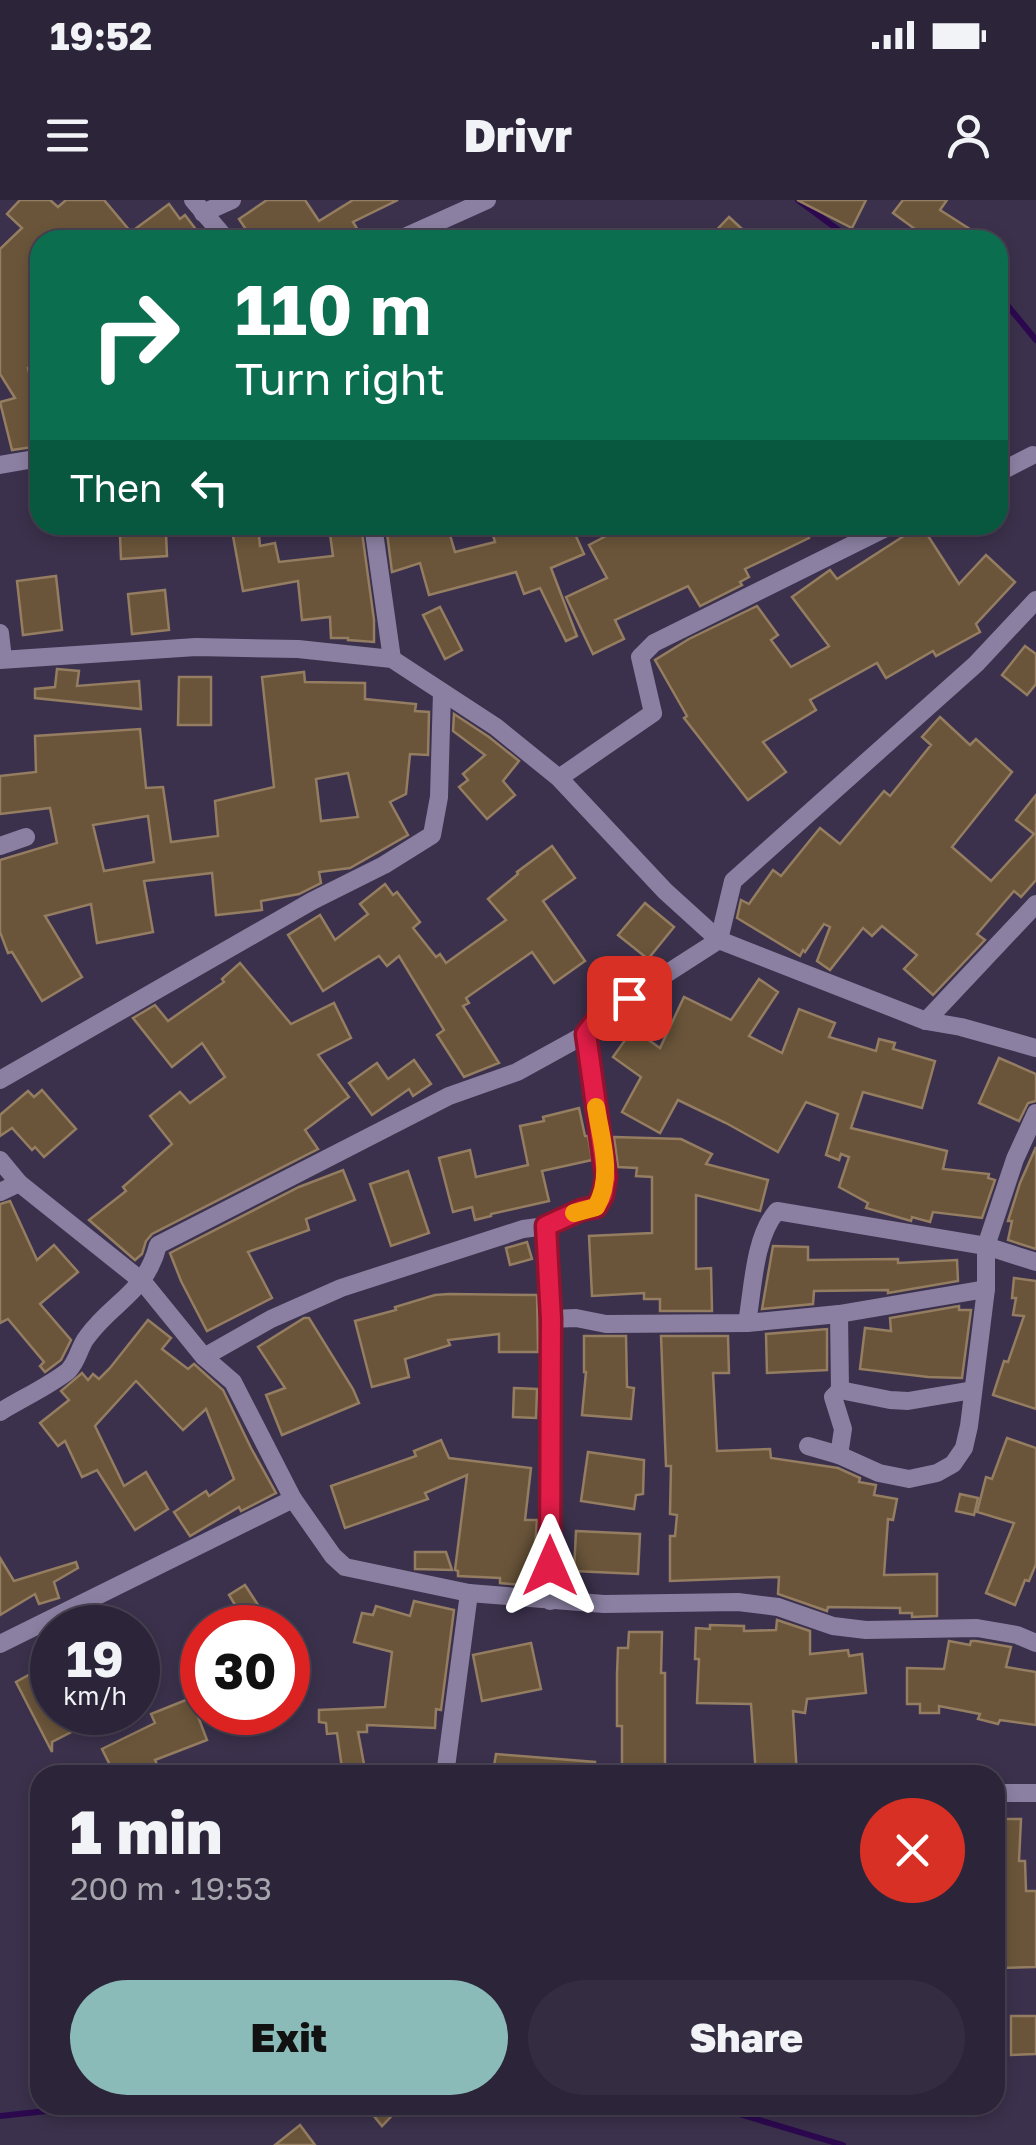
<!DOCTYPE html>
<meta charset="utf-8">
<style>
body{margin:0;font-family:"Golos Text",sans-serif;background:#342d41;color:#f1f3f6;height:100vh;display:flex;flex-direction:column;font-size:38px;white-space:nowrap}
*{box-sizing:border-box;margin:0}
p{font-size:32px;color:#a6a5ae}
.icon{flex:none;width:55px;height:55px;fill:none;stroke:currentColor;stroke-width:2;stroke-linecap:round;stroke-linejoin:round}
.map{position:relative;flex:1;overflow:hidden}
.panel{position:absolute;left:30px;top:1565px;width:975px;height:350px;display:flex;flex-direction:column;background:#2c2539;border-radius:30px;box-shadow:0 5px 15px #0003,0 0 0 2px #484253}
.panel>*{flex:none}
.guide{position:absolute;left:30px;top:30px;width:978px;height:305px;border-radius:30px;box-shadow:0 5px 15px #0003,0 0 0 2px #484253;background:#0b6e4f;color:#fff;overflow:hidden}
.speed{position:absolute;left:30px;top:1405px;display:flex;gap:20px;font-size:50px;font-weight:700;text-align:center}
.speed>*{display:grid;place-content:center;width:130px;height:130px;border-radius:50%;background:#2c2539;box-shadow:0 5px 15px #0003,0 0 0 2px #484253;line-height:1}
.speed small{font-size:25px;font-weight:400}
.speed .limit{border:15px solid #d22;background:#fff;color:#111}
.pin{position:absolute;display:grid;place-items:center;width:85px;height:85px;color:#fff;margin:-42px;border-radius:20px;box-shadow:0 5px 15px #0006}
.me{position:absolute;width:110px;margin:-55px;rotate:0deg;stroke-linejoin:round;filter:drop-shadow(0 0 8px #0008)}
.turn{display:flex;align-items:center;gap:35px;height:210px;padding:0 40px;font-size:45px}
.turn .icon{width:130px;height:130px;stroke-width:2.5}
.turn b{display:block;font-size:70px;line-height:85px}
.then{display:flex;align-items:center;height:95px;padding:0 40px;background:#0003;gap:20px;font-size:38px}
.round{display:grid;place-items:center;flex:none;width:105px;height:105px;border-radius:52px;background:#342d41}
.head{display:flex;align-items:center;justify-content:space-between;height:170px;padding:0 40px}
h1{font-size:60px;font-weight:800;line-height:75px}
.cta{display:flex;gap:20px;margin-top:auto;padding:20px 40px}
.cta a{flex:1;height:115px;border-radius:60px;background:#8bbbb9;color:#111;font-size:40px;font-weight:800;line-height:115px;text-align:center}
.cta a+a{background:#342d41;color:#f1f3f6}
.status{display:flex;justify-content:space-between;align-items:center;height:70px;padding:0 50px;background:#2c2539;direction:ltr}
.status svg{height:28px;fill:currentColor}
header{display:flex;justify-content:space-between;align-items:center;height:130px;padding:0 40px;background:#2c2539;font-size:45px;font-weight:800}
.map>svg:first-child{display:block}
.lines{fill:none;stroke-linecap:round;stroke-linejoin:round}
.stream{stroke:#2c094f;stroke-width:6}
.building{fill:#6a553a;stroke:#947d61;stroke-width:2.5;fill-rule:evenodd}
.street{stroke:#8b80a2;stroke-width:18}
.route-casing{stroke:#92132f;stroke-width:25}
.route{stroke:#e11d48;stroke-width:18}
.slow{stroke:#f59e0b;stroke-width:18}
</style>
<div class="status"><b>19:52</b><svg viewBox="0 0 49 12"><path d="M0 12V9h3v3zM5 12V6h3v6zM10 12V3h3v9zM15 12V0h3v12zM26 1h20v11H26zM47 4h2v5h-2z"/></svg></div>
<header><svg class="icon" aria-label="menu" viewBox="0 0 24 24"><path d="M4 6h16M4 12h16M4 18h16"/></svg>Drivr<svg class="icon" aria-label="person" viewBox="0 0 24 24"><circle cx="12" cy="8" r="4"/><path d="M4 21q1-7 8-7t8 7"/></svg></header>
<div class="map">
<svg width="1036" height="1945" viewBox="0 0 1036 1945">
<rect width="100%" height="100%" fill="#3b314c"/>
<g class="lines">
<g class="stream">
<polyline points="798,0 852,40"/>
<polyline points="998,94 1036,140"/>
<polyline points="709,1905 843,1945"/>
<polyline points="0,1916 65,1909 181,1905"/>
</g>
</g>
<g class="building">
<polygon points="20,0 50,0 58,7 66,0 104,0 131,32 169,4 180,19 185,15 204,40 40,40 40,160 28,168 40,216 40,246 12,250 0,202 15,198 0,174 0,49 22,28 7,14"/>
<polygon points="267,0 305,0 319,21 353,0 398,0 353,22 364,40 253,40 239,19"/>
<polygon points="797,0 866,0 852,28"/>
<polygon points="903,0 947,0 940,10 987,40 930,40 893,13"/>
<polygon points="729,17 754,40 707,40"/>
<polygon points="231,325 258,325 260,346 275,343 279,362 333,356 330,334 343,333 342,325 361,325 374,420 374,442 348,440 348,438 331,438 330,417 302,420 298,381 243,391"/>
<polygon points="386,325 447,325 455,352 495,342 490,325 571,325 584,354 551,368 577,436 566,441 540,388 524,394 516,372 429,395 420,363 392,372"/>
<polygon points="627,325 803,325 809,338 745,369 749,377 740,382 742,385 700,406 688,386 615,420 624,439 593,454 566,397 607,378 589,345"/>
<polygon points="921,325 959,384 986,355 1015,382 976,424 980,432 936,456 933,451 886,478 877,463 810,500 816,510 763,542 786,572 748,600 684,518 687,516 655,460 689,439 757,406 778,435 771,440 791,467 829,446 792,397 830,370 837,379"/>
<polygon points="166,334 167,356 121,359 120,336"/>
<polygon points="56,376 62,430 23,435 17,381"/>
<polygon points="165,390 169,430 132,434 128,394"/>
<polygon points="440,407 462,450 445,459 423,415"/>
<polygon points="1025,446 1036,454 1036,484 1027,495 1002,475"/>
<polygon points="57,469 79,471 77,486 139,481 141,509 35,498 35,489 55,487"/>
<path d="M304,472L305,482L365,483V499L416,504L415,511L429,512L428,555L410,554L406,594L390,602L408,635L350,668L319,672L321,683L299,694L261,701L262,710L216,715L212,673L144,681L153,732L97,743L91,704L45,716L82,777L42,801L12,752L8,753L0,732V660L57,643L50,608L0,614V576L36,572L35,536L140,529L146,588L163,587L171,642L218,636L215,601L274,587L262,477ZM348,573L358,617L321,621L316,579ZM148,616L154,662L104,671L93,625Z"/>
<polygon points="179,477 211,477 211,525 178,525"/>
<polygon points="454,514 489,537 519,561 503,581 515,595 487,619 459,587 468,580 463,574 485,555 453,531"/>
<polygon points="940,517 970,545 976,539 1012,572 952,647 991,681 1034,634 1016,620 1036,595 1036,680 1021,697 1014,691 977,734 985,740 933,795 904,769 917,755 882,726 872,736 863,728 830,770 817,761 830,727 824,724 805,752 803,750 800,756 737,718 741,700 749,704 773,670 781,676 820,628 840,644 884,591 890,596 931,545 922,537"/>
<polygon points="552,646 575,678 543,701 585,761 554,783 532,752 466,798 469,803 463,806 499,863 464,877 437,835 444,830 399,756 387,766 379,756 323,791 288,735 320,715 335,740 368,714 360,704 385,684 393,695 397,692 420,722 413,728 436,757 440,754 446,763 506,720 488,699 518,674 517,672"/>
<polygon points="645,703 674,727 648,759 618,735"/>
<polygon points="240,763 291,824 334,803 351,838 318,855 349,897 305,930 318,949 152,1034 146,1041 142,1054 135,1060 89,1020 126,991 123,987 172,944 150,916 180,892 190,903 225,877 202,843 172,867 133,818 155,805 168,821 224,782 222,779"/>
<polygon points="759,779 778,792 749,836 782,853 799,809 835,823 829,837 876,851 879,839 895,843 893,849 935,861 922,908 863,892 851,928 947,951 943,969 989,974 988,978 995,980 982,1018 933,1012 930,1022 912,1017 911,1021 866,1008 868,1003 839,987 849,957 841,954 839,960 826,955 838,914 806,902 778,952 726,923 678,900 660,933 622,912 641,877 613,857 633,829 660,848 684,797 731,820"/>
<polygon points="999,858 1036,874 1036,901 1028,903 1019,921 979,903"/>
<polygon points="414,860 431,884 413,896 409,889 372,915 349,883 377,863 388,879"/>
<polygon points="42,890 76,929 44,957 35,947 32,950 12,928 0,936 0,915 28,891 34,897"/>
<polygon points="579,908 585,936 588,936 592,960 542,971 549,1001 491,1014 491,1016 475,1020 472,1007 453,1012 439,958 470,950 476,977 528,965 520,926 544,921 543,917"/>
<polygon points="614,937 681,939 712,954 706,964 768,980 760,1011 696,995 696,1069 711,1068 712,1111 660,1111 660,1099 644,1099 644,1093 592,1096 589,1036 652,1033 652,977 636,976 637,968 618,967"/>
<polygon points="1036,947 1036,1049 1008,1040 1012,1021 1008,1021 1020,983"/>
<polygon points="343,970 355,1000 306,1019 309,1030 248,1052 272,1098 207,1131 181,1081 170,1053 299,987"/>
<polygon points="408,971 429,1033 391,1046 370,984"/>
<polygon points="10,1001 37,1060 54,1045 78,1072 40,1104 71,1140 61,1160 45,1172 40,1166 44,1162 8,1119 0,1123 0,1004"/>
<polygon points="527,1042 532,1059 510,1065 506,1048"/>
<polygon points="773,1046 808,1047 808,1060 898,1059 898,1063 957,1060 958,1081 888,1093 888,1090 814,1091 813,1104 762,1109"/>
<polygon points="1014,1078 1036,1081 1036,1209 993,1195 1004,1161 1008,1162 1024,1116 1013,1115 1016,1098 1012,1098"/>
<polygon points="449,1094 537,1095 538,1152 499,1152 499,1134 448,1140 450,1145 405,1159 409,1177 372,1187 355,1121 396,1110 395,1107 435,1095"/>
<polygon points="959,1106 959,1110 971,1110 962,1178 928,1177 860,1169 865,1128 891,1131 890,1118"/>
<polygon points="304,1118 309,1118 353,1189 359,1203 282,1235 266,1195 285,1188 258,1147"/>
<polygon points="148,1120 171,1138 162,1149 188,1169 194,1164 223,1190 251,1248 276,1293 241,1311 239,1307 190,1336 174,1312 206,1291 209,1296 234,1279 206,1209 183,1230 136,1181 95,1226 124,1286 146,1272 168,1309 135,1330 97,1270 82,1277 65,1241 58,1246 40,1223 69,1200 61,1191 82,1173 88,1180 93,1174 99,1179 110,1168"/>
<polygon points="827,1129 827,1170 767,1173 766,1134"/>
<polygon points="584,1136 626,1136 627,1187 634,1188 631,1219 582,1215 586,1172 584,1172"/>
<polygon points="661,1136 728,1136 729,1173 713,1173 717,1251 770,1249 771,1258 838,1268 860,1278 859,1282 876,1285 874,1295 897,1299 893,1320 888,1319 884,1375 937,1374 937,1416 912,1417 912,1413 900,1413 900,1408 828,1407 827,1411 778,1394 779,1377 670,1381 670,1336 675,1336 677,1315 670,1314 671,1266 666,1266"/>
<polygon points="514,1188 537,1189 536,1218 513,1217"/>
<polygon points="1007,1238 1036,1248 1036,1364 1029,1381 1025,1380 1015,1405 986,1393 1014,1323 977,1312 986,1277 992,1279"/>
<polygon points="441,1240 449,1258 531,1268 525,1320 537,1320 532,1386 500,1383 500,1378 458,1376 458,1371 455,1370 467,1275 425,1293 428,1299 345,1328 331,1286 416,1256 414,1251"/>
<polygon points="588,1252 644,1260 643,1294 636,1295 634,1309 581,1301"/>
<polygon points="960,1294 978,1298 974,1315 956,1311"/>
<polygon points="576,1331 640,1334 638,1374 574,1371"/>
<polygon points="415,1352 446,1352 452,1370 415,1369"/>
<polygon points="0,1358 14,1381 76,1362 78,1368 54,1382 59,1398 39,1404 35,1394 0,1415"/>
<polygon points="245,1385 273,1428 249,1428 229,1395"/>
<polygon points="414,1401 454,1410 441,1510 436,1509 435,1528 367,1525 367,1532 358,1532 366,1575 343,1575 337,1533 327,1534 326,1523 319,1522 319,1510 385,1507 392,1452 354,1442 362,1413 373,1415 376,1406 410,1416"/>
<polygon points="777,1420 810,1431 810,1454 848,1450 849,1456 862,1454 866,1493 807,1499 805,1513 793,1511 797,1575 756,1575 751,1504 697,1503 699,1459 695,1459 696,1428 710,1429 710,1425 744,1426 744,1431 776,1430"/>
<polygon points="629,1432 662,1432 661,1473 665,1473 665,1568 663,1568 663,1575 622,1575 622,1526 617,1526 617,1474 618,1448 628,1448"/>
<polygon points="949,1441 970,1445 971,1441 976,1441 1011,1447 1006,1467 1036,1472 1036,1525 1000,1520 998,1524 978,1519 980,1514 939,1506 939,1513 920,1513 920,1504 907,1504 907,1468 944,1469"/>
<polygon points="531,1443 541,1489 482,1501 473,1455"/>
<polygon points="52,1462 52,1512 76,1512 83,1526 52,1542 52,1552 16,1482"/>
<polygon points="191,1498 207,1540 155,1560 162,1575 115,1575 102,1549 155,1523 151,1514"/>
<polygon points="496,1554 595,1562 594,1575 505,1575 505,1573 493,1572"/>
<polygon points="995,1619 1021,1619 1019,1661 1025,1661 1026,1691 1036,1691 1036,1767 1000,1768 999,1723 995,1723"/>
<polygon points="1011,1816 1036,1816 1036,1854 1011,1855"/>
<polygon points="365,1905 402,1905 382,1926"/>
<polygon points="300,1925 315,1945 275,1945"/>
</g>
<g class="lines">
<g class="street">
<polyline points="193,0 227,40"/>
<polyline points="203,13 232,0"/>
<polyline points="398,40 487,0"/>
<polyline points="0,265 40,258"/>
<polyline points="998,273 1033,255"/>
<polyline points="373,325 392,459"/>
<polyline points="0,433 3,459"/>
<polyline points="0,460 196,447 298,449 392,459 496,527 559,578 665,691 719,740 926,821 961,827 1036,848"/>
<polyline points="559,578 653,513 640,457 654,443 892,325"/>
<polyline points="0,646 26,637"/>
<polyline points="926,821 1036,704"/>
<polyline points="0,880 312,701 384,665 432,635 439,597 442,492"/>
<polyline points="0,960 19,983 143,1082 204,1157 233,1182 293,1299 333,1356 345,1367 469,1393 604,1404 738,1402 778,1407 833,1426 866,1430 977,1428 1017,1435 1036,1443"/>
<polyline points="0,992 19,983"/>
<polyline points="546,1026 581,1010 596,1007 603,995 607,977 586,834"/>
<polyline points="839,1114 840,1190 833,1197 843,1229 839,1255"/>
<path d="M747,1123C753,1089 754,1037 777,1011L986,1046L1036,1062"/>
<polyline points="204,1157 271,1119 341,1088 523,1029 546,1026 551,1119 576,1118 606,1124 747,1123 839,1114 986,1089"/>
<polyline points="840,1190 890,1200 908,1201 973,1190"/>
<path d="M0,1212C21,1199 49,1186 68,1171C78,1161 79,1147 87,1137C113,1101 146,1093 158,1045L449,896L517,872L586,834L599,817L719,740L733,681L976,464L1036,400"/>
<polyline points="808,1246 839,1255 879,1273 909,1279 937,1273 953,1264 964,1248 969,1226 986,1089 986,1046 1015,959 1036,913"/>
<polyline points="550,1401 551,1119"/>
<polyline points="0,1444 293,1299"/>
<polyline points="445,1575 469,1393"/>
<polyline points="995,1593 1036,1593"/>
</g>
</g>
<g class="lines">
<defs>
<polyline id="route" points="550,1366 551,1119 546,1026 581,1010 596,1007 603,995 606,977 586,834 599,817 629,798"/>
</defs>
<use href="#route" class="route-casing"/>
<use href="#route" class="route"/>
<path class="slow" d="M574,1013L596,1007C614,977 601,940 596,907"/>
</g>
</svg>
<div class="speed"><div>19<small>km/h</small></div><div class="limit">30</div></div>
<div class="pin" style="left:629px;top:798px;background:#d93025"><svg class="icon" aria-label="arrive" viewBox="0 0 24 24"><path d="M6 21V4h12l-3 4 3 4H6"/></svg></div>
<svg class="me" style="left:550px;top:1366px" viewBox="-20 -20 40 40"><path d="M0-17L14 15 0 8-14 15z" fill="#e11d48" stroke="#fff" stroke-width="4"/></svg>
<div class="guide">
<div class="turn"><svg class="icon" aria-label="right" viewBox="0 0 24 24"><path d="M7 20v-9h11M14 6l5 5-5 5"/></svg><div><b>110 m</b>Turn right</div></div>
<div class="then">Then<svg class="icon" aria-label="left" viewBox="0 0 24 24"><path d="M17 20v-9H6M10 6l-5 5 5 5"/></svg></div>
</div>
<section class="panel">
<div class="head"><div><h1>1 min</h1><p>200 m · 19:53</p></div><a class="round" style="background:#d93025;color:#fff"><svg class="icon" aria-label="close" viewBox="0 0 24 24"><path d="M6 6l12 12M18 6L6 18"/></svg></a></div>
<div class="cta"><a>Exit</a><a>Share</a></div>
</section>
</div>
